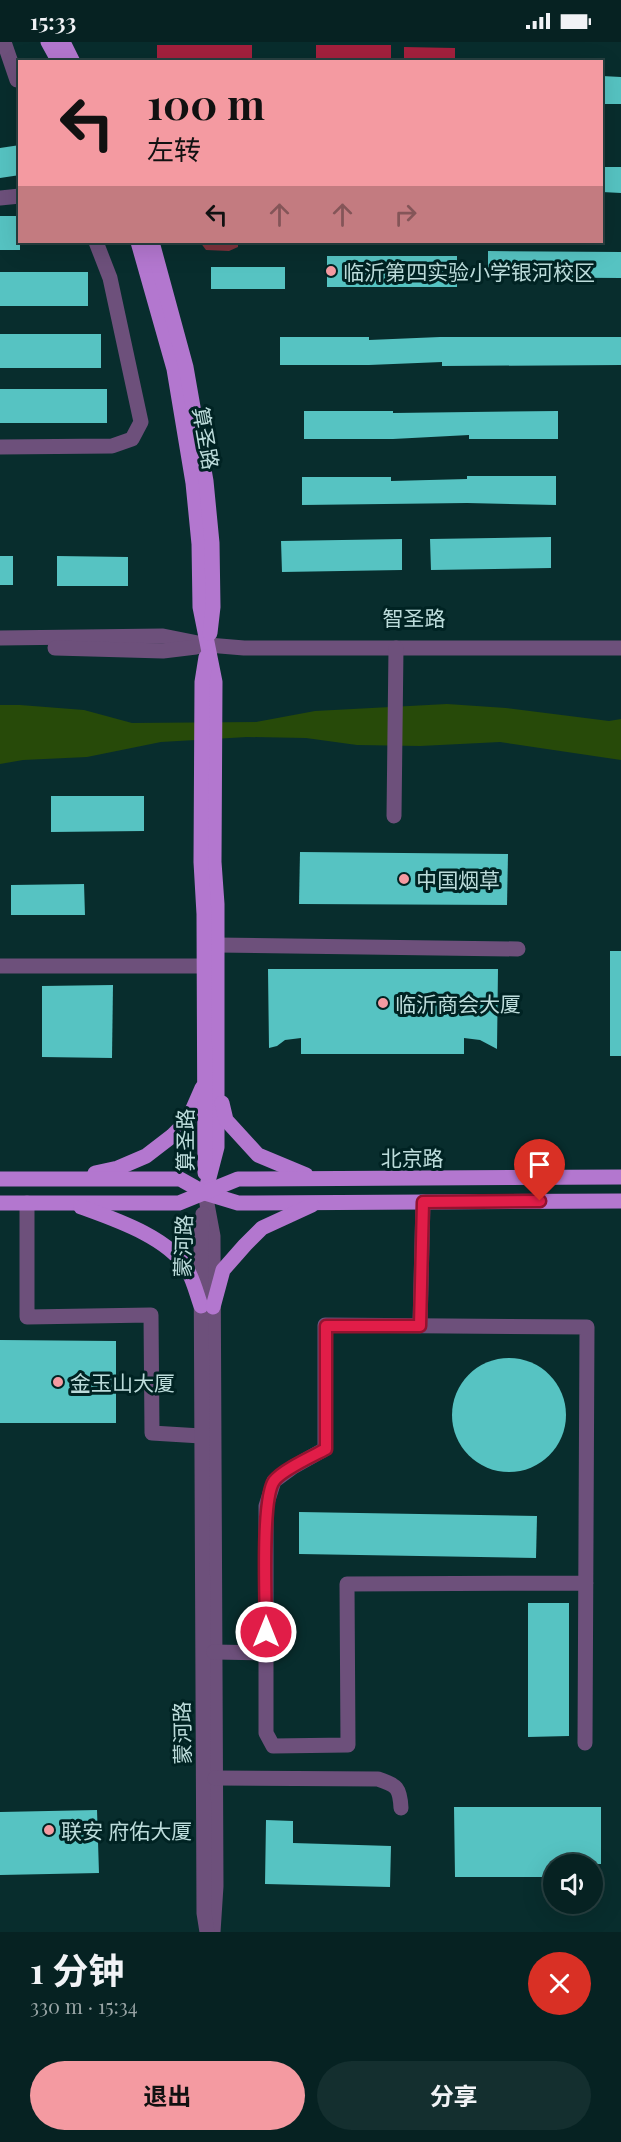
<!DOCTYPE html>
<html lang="zh">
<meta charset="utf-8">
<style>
body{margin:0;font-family:"Playfair Display","Noto Sans SC",serif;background:#142f2f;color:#f1f3f6;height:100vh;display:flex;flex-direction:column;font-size:22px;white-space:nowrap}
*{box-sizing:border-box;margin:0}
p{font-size:20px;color:#98a4a5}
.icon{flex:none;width:33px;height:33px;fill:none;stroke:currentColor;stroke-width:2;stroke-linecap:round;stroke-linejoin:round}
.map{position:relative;height:1890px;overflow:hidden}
.details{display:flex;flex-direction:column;background:#062222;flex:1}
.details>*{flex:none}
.banner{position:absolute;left:18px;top:18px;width:585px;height:183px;border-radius:0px;box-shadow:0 6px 24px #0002,0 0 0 2px #273f40;background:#f49aa1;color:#111;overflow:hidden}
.tools{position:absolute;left:543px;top:1812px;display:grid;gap:12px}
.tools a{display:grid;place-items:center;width:60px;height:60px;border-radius:50%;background:#062222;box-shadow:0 6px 24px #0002,0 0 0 2px #273f40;font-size:30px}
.pin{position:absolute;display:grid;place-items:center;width:51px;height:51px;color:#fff;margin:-62px -26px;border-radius:50% 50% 50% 0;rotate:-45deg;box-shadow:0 0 6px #0007}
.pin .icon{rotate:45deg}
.me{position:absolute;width:66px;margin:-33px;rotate:0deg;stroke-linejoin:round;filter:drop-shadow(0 0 4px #0008)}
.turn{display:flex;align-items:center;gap:21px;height:126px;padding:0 30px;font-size:27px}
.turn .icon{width:78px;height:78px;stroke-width:2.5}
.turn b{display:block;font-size:42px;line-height:51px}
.lanes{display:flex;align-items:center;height:57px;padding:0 30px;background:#0003;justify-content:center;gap:30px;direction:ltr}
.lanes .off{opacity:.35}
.round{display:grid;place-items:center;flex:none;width:63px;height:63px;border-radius:32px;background:#142f2f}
.headline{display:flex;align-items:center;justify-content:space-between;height:102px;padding:0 30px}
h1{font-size:36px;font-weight:700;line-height:45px}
.primary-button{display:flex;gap:12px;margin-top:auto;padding:12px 30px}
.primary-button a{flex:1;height:69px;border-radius:36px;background:#f49aa1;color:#111;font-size:24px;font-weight:700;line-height:69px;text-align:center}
.primary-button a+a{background:#142f2f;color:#f1f3f6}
.status{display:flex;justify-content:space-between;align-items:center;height:42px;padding:0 30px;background:#062222;direction:ltr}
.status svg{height:16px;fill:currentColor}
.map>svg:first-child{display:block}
.green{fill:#7e323c}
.forest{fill:#a3203d}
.water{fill:#274a09}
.building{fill:#56c3c2}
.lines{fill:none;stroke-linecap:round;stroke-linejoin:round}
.minor{stroke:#6d507b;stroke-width:15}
.major{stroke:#b377cf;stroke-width:15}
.route-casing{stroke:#92132f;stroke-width:15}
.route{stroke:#e11d48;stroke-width:10}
.poi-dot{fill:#f49aa1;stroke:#002323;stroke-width:2}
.labels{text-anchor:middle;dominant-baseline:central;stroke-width:6;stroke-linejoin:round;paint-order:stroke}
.poi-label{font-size:21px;fill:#bcdcdb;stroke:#002323;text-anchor:start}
.street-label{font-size:21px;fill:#bcdcdb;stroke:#002323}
</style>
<div class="status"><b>15:33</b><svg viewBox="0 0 49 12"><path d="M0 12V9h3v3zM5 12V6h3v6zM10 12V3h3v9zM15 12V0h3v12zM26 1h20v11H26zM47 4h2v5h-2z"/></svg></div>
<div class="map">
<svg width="621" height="1890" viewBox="0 0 621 1890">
<rect width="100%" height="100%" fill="#082d2d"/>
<polygon class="green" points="200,200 238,200 238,205 229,209 206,208"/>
<g class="forest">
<rect x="157" y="3" width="95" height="16"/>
<rect x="316" y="3" width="75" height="16"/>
<polygon points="404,5 455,6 455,19 404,19"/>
</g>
<polygon class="water" points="447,662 506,666 609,679 621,677 621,718 500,700 420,704 357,703 306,696 247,695 161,700 87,715 23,718 0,722 0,663 20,663 84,668 132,681 256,680 315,669"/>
<g class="building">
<polygon points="602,34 621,35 621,62 602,62"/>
<polygon points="20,103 20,133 0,136 0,106"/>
<polygon points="602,125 621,125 621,151 602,150"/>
<rect x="0" y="174" width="20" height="34"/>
<polygon points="488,209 621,210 621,236 488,235"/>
<rect x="327" y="214" width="130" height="31"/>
<rect x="211" y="225" width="74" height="22"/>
<rect x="0" y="230" width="88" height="34"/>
<rect x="0" y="292" width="101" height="34"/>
<polygon points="280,295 369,295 369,298 440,295 621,295 621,323 442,324 442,320 369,323 280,323"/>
<rect x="0" y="347" width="107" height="34"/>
<polygon points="304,369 393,369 393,371 558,369 558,397 469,397 469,393 393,397 304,397"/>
<polygon points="467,434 556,434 556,463 467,461 302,463 302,435 391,435 391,439 467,437"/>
<polygon points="551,495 551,526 431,528 430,497"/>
<polygon points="402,497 402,528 282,530 281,499"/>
<rect x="0" y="514" width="13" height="29"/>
<polygon points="57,514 128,515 128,544 57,544"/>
<polygon points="51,754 144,754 144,789 51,790"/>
<polygon points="300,810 508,812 507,863 299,862"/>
<polygon points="84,842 85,873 11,873 11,843"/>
<rect x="610" y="909" width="11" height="105"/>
<polygon points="268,927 498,927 497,1007 480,998 464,996 464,1012 301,1012 301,996 285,998 277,1004 269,1006"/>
<polygon points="113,943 112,1016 42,1015 42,944"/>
<polygon points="0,1298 116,1299 116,1381 0,1381"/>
<circle cx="509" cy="1373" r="57"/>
<polygon points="299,1470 537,1474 536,1516 299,1512"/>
<polygon points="528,1561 569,1561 569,1694 528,1695"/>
<polygon points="454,1765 601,1765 601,1822 554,1822 554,1835 455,1835"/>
<polygon points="97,1768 99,1831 0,1833 0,1770"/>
<polygon points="266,1778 293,1779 293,1801 391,1804 390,1845 265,1842"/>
</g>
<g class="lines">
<g class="minor">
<polyline points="4,0 17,38 20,37"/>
<polyline points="0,156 20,154"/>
<polyline points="0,405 112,404 132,397 141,380 110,236 96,200"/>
<polyline points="0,596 163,594 208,603 244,606 621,606"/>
<polyline points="55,606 163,609 196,605"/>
<polyline points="394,774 396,606"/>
<polyline points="217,903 518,907"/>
<polyline points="0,924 204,924"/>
<polyline points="205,1151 213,1194 216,1844 213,1890"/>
<polyline points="27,1161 27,1275 151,1273 152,1391 201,1394"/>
<polyline points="203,1172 201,1194 204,1871 207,1890"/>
<polyline points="420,1283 423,1160"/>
<polyline points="214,1610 266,1611"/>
<polyline points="585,1701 587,1285 325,1283 325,1407 293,1425 274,1439 266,1464 266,1691 273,1704 348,1703 347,1542 586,1541"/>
<path d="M215,1736L378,1737C397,1743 400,1746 401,1766"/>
</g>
<g class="major">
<polyline points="48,0 59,20"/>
<polyline points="63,0 73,20"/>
<polyline points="138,200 174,327 193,441 199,502 200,565 215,640 214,820 217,862 217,1105 205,1151"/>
<polyline points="152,200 186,325 206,439 212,501 213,565 210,591"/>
<polyline points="222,1061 226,1078 258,1113 306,1133"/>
<polyline points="95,1131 118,1126 146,1114 172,1094 188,1078 202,1046"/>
<polyline points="205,1131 204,872 201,820 202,640 206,615"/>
<polyline points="0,1137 180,1137 205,1151 238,1161 621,1159"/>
<polyline points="0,1161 179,1161 238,1137 621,1135"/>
<path d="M81,1165C114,1177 171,1196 188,1229C194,1240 197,1253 201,1264"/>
<polyline points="213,1265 223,1228 245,1203 262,1186 312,1163"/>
</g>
</g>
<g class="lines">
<defs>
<path id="route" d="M266,1590C266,1562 261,1457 274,1439C282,1428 313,1414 326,1407V1284H420L423,1160L540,1159"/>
</defs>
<use href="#route" class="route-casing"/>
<use href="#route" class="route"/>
</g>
<g class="poi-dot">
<circle cx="331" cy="229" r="6"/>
<circle cx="404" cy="837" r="6"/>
<circle cx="383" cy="961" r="6"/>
<circle cx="58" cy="1340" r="6"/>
<circle cx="49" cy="1788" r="6"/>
</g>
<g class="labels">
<g class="poi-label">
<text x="343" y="229">临沂第四实验小学银河校区</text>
<text x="416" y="837">中国烟草</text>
<text x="395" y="961">临沂商会大厦</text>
<text x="70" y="1340">金玉山大厦</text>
<text x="61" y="1788">联安 府佑大厦</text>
</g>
<g class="street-label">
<text transform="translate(207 396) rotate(80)">算圣路</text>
<text x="414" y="575">智圣路</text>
<text transform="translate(184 1098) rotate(-90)">算圣路</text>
<text x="412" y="1115">北京路</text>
<text transform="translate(182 1204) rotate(-88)">蒙河路</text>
<text transform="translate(181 1691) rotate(-91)">蒙河路</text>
</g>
</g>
</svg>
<div class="tools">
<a><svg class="icon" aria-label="sound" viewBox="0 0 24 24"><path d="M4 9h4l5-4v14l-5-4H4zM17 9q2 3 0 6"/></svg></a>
</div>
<div class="pin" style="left:540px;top:1159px;background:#d93025"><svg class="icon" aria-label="arrive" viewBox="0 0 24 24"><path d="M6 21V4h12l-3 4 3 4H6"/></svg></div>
<svg class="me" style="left:266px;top:1590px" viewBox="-20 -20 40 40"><circle r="17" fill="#e11d48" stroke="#fff" stroke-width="3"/><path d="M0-11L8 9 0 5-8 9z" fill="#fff"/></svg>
<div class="banner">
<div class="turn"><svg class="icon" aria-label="left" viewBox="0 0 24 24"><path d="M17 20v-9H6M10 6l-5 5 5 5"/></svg><div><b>100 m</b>左转</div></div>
<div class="lanes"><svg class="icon" aria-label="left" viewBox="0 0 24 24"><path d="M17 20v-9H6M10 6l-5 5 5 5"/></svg><svg class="icon off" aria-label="ahead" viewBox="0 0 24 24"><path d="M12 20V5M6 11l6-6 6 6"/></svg><svg class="icon off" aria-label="ahead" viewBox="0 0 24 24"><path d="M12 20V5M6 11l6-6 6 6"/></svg><svg class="icon off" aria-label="right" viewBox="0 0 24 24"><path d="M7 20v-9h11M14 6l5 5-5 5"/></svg></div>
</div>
</div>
<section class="details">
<div class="headline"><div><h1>1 分钟</h1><p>330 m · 15:34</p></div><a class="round" style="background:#d93025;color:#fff"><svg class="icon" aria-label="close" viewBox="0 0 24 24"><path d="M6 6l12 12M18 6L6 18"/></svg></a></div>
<div class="primary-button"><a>退出</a><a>分享</a></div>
</section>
